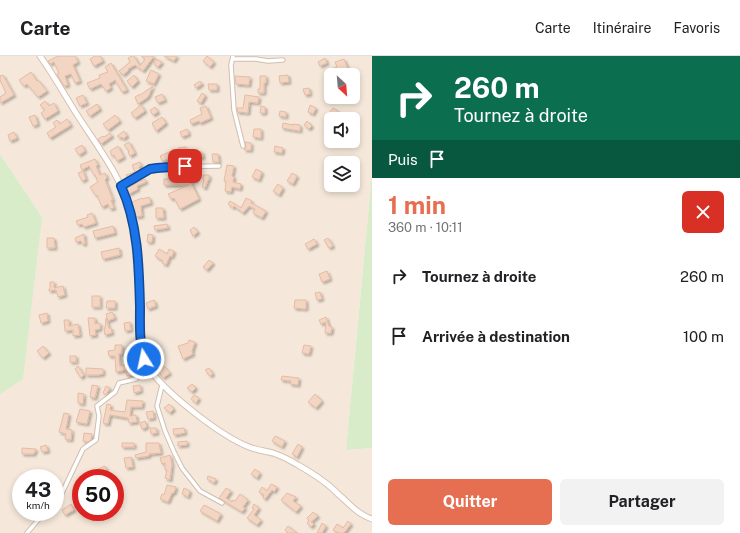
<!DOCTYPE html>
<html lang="fr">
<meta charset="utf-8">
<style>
body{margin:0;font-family:"Public Sans",sans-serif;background:#f2f2f2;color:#202124;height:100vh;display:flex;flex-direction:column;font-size:15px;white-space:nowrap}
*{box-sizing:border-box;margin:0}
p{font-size:13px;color:#757577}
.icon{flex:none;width:22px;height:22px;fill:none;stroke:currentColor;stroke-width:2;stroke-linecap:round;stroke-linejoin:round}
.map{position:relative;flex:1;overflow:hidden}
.panel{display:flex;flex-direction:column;background:#fff;width:368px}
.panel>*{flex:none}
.banner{background:#0b6e4f;color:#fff;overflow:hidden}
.needle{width:26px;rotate:154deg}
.tools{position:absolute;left:324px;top:12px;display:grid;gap:8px}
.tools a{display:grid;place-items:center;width:36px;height:36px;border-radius:6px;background:#fff;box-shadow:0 2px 6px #0003;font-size:20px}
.speed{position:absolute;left:12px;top:413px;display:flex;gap:8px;font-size:20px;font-weight:700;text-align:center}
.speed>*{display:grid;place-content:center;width:52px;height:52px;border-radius:50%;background:#fff;box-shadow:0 2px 6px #0003;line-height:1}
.speed small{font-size:10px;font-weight:400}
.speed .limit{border:6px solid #d22;background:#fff;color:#111}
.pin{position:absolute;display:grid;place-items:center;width:34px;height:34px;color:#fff;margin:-17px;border-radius:8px;box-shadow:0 2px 6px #0006}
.me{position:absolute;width:44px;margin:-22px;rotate:350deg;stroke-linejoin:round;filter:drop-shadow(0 0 3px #0008)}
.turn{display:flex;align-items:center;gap:14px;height:84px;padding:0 16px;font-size:18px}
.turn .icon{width:52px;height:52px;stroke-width:2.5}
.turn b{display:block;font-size:28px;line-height:34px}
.then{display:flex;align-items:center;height:38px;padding:0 16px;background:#0003;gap:8px;font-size:15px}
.round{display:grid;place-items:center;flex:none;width:42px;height:42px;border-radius:6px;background:#f2f2f2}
.head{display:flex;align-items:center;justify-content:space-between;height:68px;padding:0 16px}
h1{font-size:24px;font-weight:700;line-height:30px;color:#e76f51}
.button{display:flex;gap:8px;margin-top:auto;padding:8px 16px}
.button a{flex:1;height:46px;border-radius:6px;background:#e76f51;color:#fff;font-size:16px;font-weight:700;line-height:46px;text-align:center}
.button a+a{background:#f2f2f2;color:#202124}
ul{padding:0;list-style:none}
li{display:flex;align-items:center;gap:12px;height:60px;padding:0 16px}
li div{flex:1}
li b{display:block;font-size:15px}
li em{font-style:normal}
header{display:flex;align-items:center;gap:24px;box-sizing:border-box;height:56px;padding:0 20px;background:#fff;border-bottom:1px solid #e0e0e0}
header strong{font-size:19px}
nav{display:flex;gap:22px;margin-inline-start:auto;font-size:14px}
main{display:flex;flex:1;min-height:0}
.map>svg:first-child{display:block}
.residential{fill:#f5e8da;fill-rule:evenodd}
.green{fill:#d8ecc9}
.building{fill:#f3d5c3;stroke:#e6bba3;filter:url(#shadow)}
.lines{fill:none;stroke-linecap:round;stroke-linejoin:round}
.minor-casing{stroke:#d1beb0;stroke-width:5.5}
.secondary-casing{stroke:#d6c0b0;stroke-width:7}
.minor{stroke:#fff;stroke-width:3.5}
.secondary{stroke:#fff;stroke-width:5}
.route-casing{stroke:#114b97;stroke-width:10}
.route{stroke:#1a73e8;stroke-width:7}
</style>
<header>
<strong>Carte</strong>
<nav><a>Carte</a><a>Itinéraire</a><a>Favoris</a></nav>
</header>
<main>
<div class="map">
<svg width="372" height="477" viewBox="0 0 372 477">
<defs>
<filter id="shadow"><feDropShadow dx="2" dy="2" stdDeviation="1" flood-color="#0004"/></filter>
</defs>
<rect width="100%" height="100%" fill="#fdf6ec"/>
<path class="residential" d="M0,0H372V117L346,394L372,392V477H0V338L42,161L0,98ZM331,19H353V41H331ZM331,63H353V85H331ZM331,107H353V129H331ZM21,422H55V456H21ZM81,422H115V456H81Z"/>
<g class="green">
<polygon points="0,98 42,161 23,323 0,338"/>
<polygon points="372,117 372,392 346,394"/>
</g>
<g class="building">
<polygon points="58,0 75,0 78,6 73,9 80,25 75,27 71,18 65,20 68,29 64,30 57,18 59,17 54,6 50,8 48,5"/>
<polygon points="95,0 100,0 103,5 94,10 90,3"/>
<polygon points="132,0 134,0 140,10 145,3 141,0 154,0 143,15 135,9 128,13 129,14 123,19 119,15 130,6 128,2"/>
<polygon points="164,0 177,0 174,5"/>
<polygon points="207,0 214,6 210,11 203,5"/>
<polygon points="325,2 327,7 320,10 318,6"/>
<polygon points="156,3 162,6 158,11 154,8"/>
<polygon points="344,3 349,16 343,19 340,19 339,16 327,20 325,15 337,11 335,6"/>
<polygon points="111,7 127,34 122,36 115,24 109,28 111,32 106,35 101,28 90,33 87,27 100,22 99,19 108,16 105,11"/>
<polygon points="151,14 159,18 154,28 146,25"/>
<polygon points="31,16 37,25 38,24 47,35 38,41 27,28 24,30 19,24"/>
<polygon points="3,19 14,39 0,47 0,41 6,37 0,24 0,20"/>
<polygon points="134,19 138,25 132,31 127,25"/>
<polygon points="288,19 289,26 280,27 279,20"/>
<polygon points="235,20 250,21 249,29 236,28"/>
<polygon points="260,20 266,20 266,27 264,27 264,37 258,37 258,33 260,33"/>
<polygon points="200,25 202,28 196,32 194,29"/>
<polygon points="208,28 217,28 217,34 209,34"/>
<polygon points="153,30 148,41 138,48 135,41 140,38 140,39"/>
<polygon points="309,32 310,38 305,39 303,33"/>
<polygon points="202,37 205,39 205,40 201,47 197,45"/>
<polygon points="162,38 165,44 158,47 155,41"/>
<polygon points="83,39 87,47 80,50 76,42"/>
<polygon points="245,39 259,41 258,47 249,46 248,57 239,56 238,57 237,52 243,52"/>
<polygon points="45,45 49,50 54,47 58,55 45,63 41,57 45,54 40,49"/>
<polygon points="97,48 100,53 90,60 86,55"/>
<polygon points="141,49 145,55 135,62 131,57"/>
<polygon points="310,49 316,52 313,58 308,56"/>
<polygon points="206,50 211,62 200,67 199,65 191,68 190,64 202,58 200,52"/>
<polygon points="261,50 265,51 265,57 260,57"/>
<polygon points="155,51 158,56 153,59 150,54"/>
<polygon points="333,52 338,55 334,61 329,57"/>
<polygon points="280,55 286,56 286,61 279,60"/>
<polygon points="35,59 38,68 33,70 29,61"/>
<polygon points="115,59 120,65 108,74 103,68"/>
<polygon points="162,61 166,67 156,75 152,67"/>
<polygon points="67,63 71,69 50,82 47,77 56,71 53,67 57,64 60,68"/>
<polygon points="307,65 312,70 309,73 304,69"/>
<polygon points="283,67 293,69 293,68 300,69 300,75 282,72"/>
<polygon points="187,73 189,78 182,81 180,76"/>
<polygon points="254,73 261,73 261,82 253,81"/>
<polygon points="124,75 127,80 123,83 122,81 120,82 117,80"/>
<polygon points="14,76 17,82 10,85 8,79"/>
<polygon points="110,77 112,80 101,88 98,83 103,80 104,81"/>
<polygon points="129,86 135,97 130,100 128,96 129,95 124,89"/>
<polygon points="245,86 251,87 251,94 244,94 246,91"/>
<polygon points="82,89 85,95 79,99 75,93"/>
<polygon points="118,90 124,101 117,105 114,99 112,100 110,95"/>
<polygon points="275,90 283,92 282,97 274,96"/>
<polygon points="186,91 186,96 179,97 178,92"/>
<polygon points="169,96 171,102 162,105 160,100"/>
<polygon points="202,96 203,101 193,103 192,98"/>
<polygon points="212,98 218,98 219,106 213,106"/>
<polygon points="95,103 98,109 96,110 100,119 105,117 107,122 105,124 113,144 111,144 114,152 110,153 108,148 102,151 97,139 96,140 90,131 98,126 95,119 94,119 89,110 82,114 80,109"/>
<polygon points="140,106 141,110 139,111 140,115 128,122 126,119 135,116 132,109"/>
<polygon points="227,109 234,110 232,120 234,121 233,126 241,128 240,133 232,131 231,136 225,135 226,125 224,125"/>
<polygon points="256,113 262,116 259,124 252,121"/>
<polygon points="83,115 86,123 82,125 78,117"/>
<polygon points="292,117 297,120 293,128 287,125"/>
<polygon points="203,119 209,119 209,124 208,124 205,132 202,131 204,124 203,124"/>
<polygon points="178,120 195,120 195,124 190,124 199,143 180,153 174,142 171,143 168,138 189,129 164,129 164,123 178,123"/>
<polygon points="145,123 146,126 137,130 138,133 129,138 126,132"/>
<polygon points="278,128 283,132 279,139 273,135"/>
<polygon points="149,141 151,147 141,150 142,160 136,161 132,146 142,142 142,143"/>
<polygon points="246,142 252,145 251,147 266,155 262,162 253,157 255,153 249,150 243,157 234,150 233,152 228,148 230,145 241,152"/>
<polygon points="156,152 163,152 164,162 156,162"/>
<polygon points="92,157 96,167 84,171 82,168 78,169 76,165 88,161 87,159"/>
<polygon points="167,168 168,172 155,174 154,170"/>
<polygon points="113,170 115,177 95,182 93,175"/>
<polygon points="194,171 198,176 193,180 190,174"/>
<polygon points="84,178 85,188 82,188 81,185 76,186 75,182"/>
<polygon points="148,178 153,179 152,186 147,186"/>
<polygon points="47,182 54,182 55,192 47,192"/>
<polygon points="328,182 333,190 329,192 324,184"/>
<polygon points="314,183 317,188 308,193 305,188"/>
<polygon points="119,192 120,199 103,203 101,196"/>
<polygon points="159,193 167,198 169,193 174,195 172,201 170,200 166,209 162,207 163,205 155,200"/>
<polygon points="209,204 213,207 207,214 203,211"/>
<polygon points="327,215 330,223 322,226 319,218"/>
<polygon points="50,226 54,226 54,232 63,230 65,239 58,241 56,234 49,235 49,233 50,232"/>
<polygon points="320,236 322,243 317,244 315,237"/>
<rect x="92" y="240" width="8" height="11"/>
<polygon points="154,244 156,250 148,253 146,247"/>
<polygon points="295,244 306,244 306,253 294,252"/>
<polygon points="107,245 115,245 115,252 106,252"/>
<polygon points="112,256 115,262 108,265 106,258"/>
<polygon points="47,257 48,265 41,267 39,259"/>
<polygon points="326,261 329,270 332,271 331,277 325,277 326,266 321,268 319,264"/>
<polygon points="88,262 95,262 95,268 100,267 100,273 95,274 96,279 90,280"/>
<polygon points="106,262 109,272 111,272 112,277 105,279 104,272 105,272"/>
<polygon points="64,264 69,264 69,270 78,268 80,279 73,280 73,274 65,275"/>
<polygon points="130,266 131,274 125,275 124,267"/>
<polygon points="189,284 195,286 192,295 193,298 183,303 178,290 188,287"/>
<polygon points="115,289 122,289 122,298 119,298 120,310 131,308 133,319 127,320 126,314 116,316 115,300 109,300 108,295 115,294"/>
<polygon points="304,289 311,290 309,298 302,297"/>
<polygon points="43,290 49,297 43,302 37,295"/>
<rect x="70" y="300" width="6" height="6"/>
<polygon points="157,300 159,307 153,309 150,303"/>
<polygon points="78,310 84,319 81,322 75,313"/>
<polygon points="164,310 170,317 163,322 158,315"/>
<polygon points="86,312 103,313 103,318 98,319 86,319"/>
<polygon points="209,312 213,318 210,320 205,314"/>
<polygon points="282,320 299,322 298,329 290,328 291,325 281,324"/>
<polygon points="192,328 196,332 192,336 187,332"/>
<polygon points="92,329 98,330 95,342 90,341"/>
<polygon points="140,329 141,335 134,337 133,330"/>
<polygon points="106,330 110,332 106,339 103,337"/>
<polygon points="78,337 84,338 83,348 78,347"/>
<polygon points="315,338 322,345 316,352 308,346"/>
<polygon points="194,339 199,342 196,347 191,343"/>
<polygon points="127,344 143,345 142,351 131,351 130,360 136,359 137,366 129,367 128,362 110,359 108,368 103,367 107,348 111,349 110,354 125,356"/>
<polygon points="169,348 174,353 170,357 164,352"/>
<polygon points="80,353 90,355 87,368 76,366"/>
<polygon points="153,355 154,362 148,363 146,356"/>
<polygon points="64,357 69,358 66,373 72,374 71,384 65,383 66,378 59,376"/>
<polygon points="145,365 147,371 142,373 140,367"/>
<polygon points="150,372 156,372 157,377 151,378"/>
<polygon points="184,372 185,377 174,379 173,373"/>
<polygon points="84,377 92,378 91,384 88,386 83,385"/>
<polygon points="275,380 285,385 282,391 272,385"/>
<polygon points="187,385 187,389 178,390 178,386"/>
<rect x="122" y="387" width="12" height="4"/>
<polygon points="146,387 159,387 161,397 149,398 149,400 136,402 135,399 146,396"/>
<polygon points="298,388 302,391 297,401 292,398"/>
<polygon points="46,389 48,395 42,396 40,391"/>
<polygon points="22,392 36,393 34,398 22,398"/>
<polygon points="170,399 172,408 170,424 165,422 167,414 165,414 165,407 162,408 160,402"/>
<polygon points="131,401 133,411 126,412 124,402"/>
<polygon points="105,410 109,422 101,422 98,413"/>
<polygon points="255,413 260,417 257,422 251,418"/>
<polygon points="208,420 216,423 214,427 207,423"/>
<polygon points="271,428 277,431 274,436 272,434 265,443 263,442 264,439 259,436 262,431 267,435"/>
<polygon points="167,429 176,431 174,437 172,437 168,446 160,443 162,438 164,439"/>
<polygon points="184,432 190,435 188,441 182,438"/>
<polygon points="226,432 231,435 226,442 232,446 233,444 235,445 240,438 248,444 243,451 245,452 242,456 219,442"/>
<polygon points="287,437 296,441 293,445 301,450 296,456 281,444"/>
<polygon points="71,448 74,454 65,459 62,454"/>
<polygon points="254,448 259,452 254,459 261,464 257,469 247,462 254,453 252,452"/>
<polygon points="204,449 221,458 217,465 200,455"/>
<polygon points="313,456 318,460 311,466 314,468 311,471 307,467 309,465 307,462"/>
<polygon points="348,465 351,468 344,477 339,477 333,474 337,468 343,472"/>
<polygon points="322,467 326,470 322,477 317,477"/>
<polygon points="288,470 297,477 288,477 285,474"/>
</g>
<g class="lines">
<defs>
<g id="minor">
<polyline points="233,0 231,9 234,54 243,90"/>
<polyline points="233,3 256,3 268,5 283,4"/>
<polyline points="121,130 150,113 157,111 219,110"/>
<polyline points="162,329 157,350 165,375 174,396 182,412 200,435 222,447"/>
<polyline points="55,446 61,439 83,393 96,384 99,360 97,350 115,336 119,327 136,323 147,309"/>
<polyline points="27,477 45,456"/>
</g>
<path id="secondary" d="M40,0C53,18 64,38 76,57C95,87 123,123 131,157C138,182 139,213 140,239C140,260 136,291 147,309C162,335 221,380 249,391C257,394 265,395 273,397C282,400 290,404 298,409C312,417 327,426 338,438C349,447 358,459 372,463"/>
</defs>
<use href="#minor" class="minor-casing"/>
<use href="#secondary" class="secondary-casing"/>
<use href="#minor" class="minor"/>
<use href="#secondary" class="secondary"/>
</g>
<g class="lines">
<defs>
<path id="route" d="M144,303C139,285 140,268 140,251C139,210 138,167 121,130L150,113L157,112L185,110"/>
</defs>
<use href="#route" class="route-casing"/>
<use href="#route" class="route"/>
</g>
</svg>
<div class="tools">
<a><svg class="needle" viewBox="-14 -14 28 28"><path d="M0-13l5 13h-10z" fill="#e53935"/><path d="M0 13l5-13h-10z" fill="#757577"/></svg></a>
<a><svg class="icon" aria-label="sound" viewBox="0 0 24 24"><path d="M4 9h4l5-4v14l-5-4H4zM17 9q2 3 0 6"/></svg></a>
<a><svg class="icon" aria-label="layers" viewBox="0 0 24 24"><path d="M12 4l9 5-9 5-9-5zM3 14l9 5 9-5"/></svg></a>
</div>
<div class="speed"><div>43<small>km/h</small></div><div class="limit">50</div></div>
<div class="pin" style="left:185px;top:110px;background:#d93025"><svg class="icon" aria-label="arrive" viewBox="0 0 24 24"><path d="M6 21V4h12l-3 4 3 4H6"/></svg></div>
<svg class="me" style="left:144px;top:303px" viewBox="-20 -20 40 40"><circle r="17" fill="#1a73e8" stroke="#fff" stroke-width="3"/><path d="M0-11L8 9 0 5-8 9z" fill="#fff"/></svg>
</div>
<section class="panel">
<div class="banner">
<div class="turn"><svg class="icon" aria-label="right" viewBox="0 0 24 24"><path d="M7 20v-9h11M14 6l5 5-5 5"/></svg><div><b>260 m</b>Tournez à droite</div></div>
<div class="then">Puis<svg class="icon" aria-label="arrive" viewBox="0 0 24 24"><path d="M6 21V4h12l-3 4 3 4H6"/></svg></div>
</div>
<div class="head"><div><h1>1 min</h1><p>360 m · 10:11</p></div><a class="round" style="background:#d93025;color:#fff"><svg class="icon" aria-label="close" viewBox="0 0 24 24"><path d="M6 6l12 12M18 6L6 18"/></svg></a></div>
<ul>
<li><svg class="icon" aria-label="right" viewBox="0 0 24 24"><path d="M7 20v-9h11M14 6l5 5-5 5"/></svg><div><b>Tournez à droite</b></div><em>260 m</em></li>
<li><svg class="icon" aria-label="arrive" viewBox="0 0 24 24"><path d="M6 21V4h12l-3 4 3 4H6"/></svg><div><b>Arrivée à destination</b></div><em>100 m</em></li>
</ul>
<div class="button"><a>Quitter</a><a>Partager</a></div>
</section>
</main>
